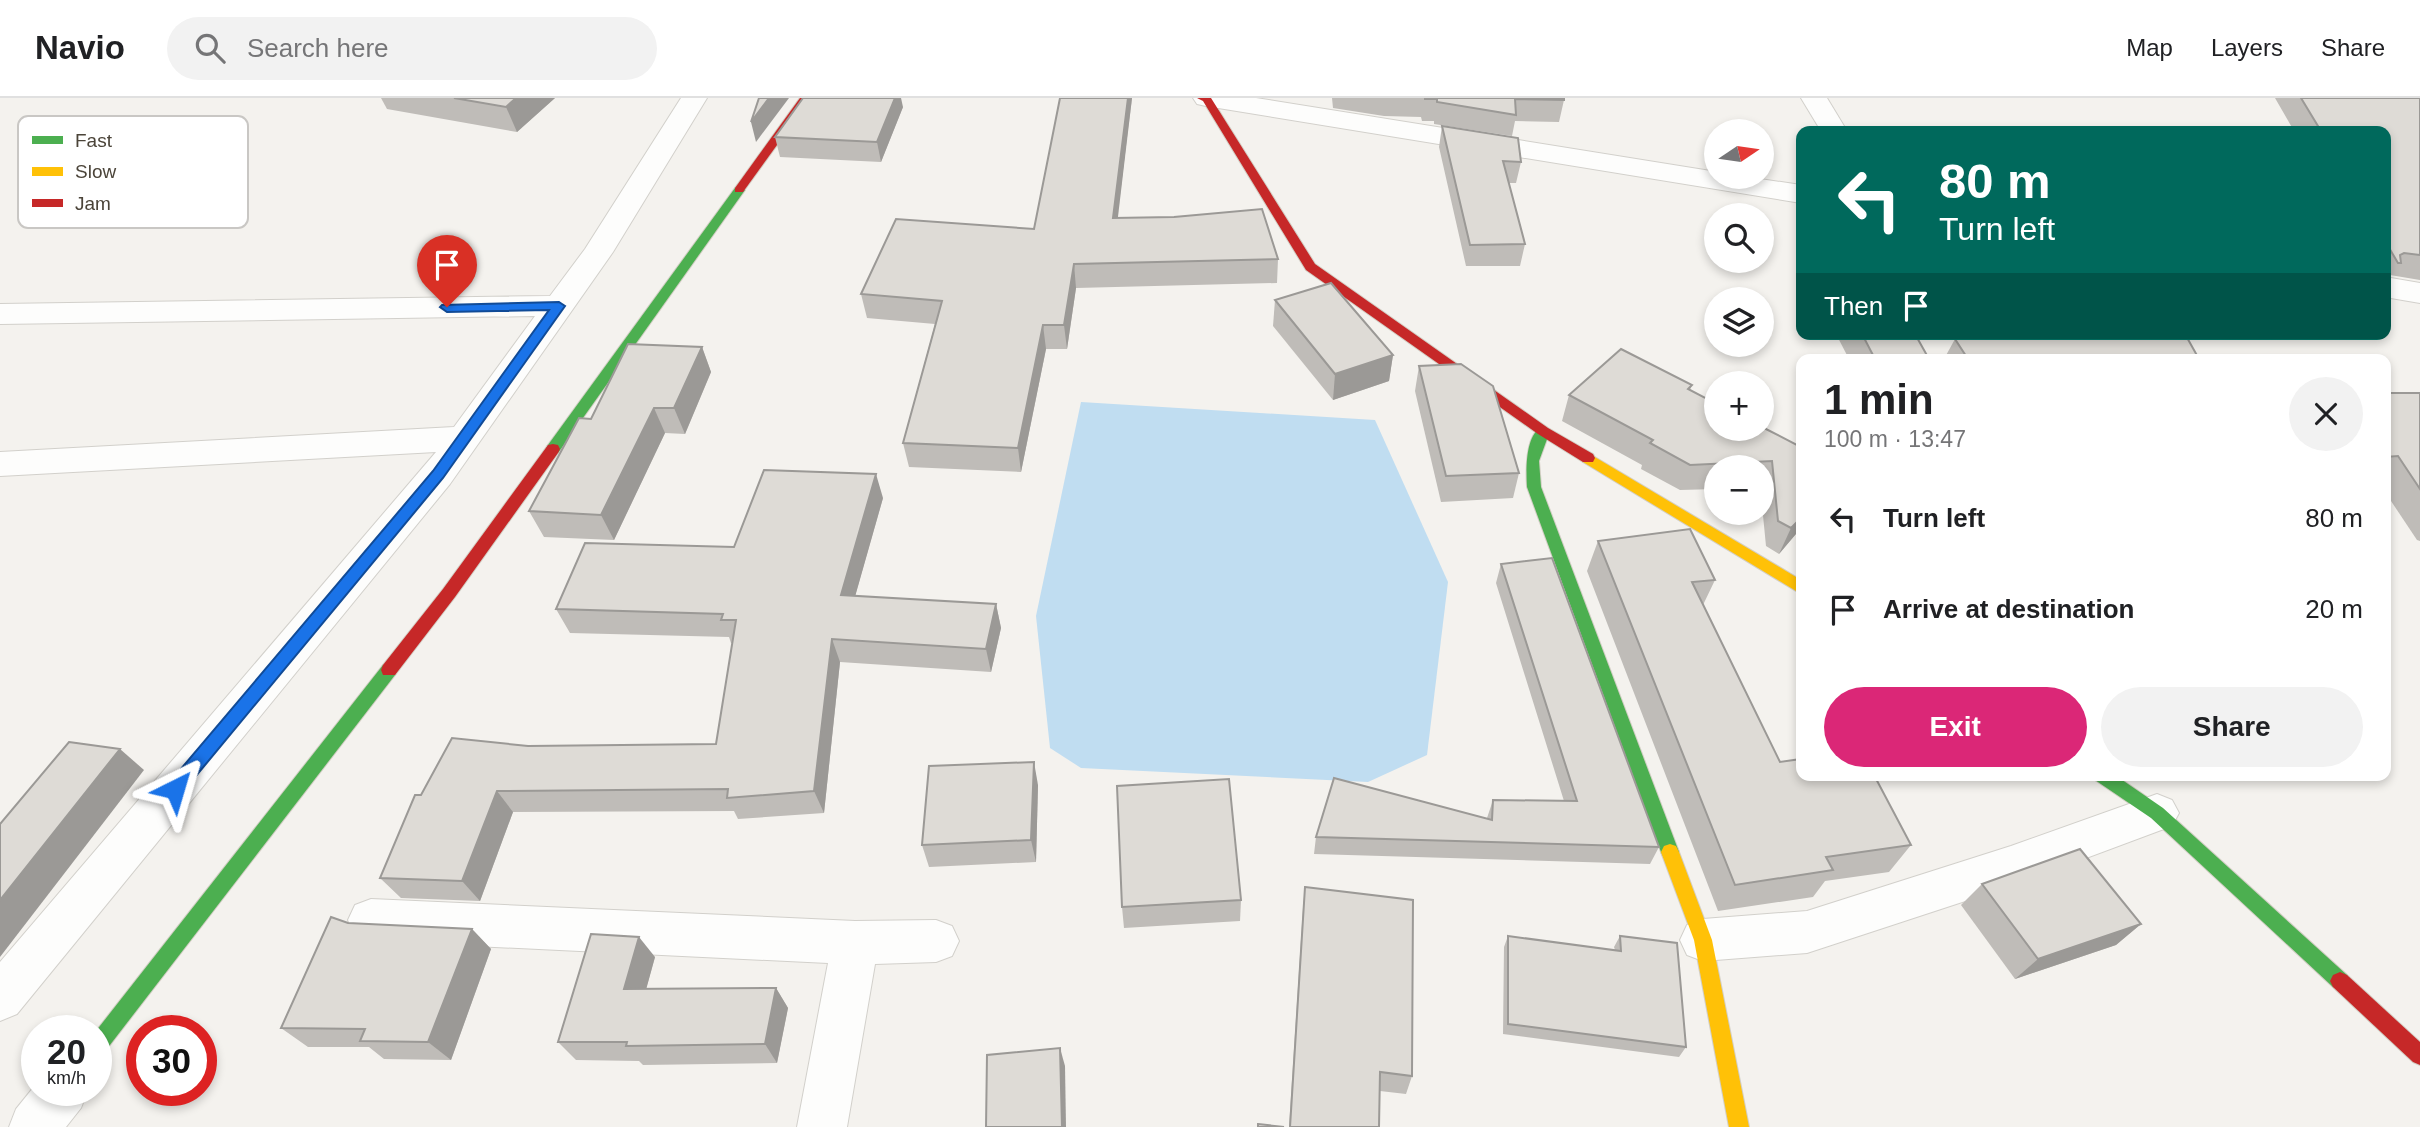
<!DOCTYPE html>
<meta charset="utf-8">
<style>
body{margin:0;font-family:Arial,sans-serif;background:#f2f2f2;color:#202124;height:100vh;display:flex;flex-direction:column;font-size:26px;white-space:nowrap}
*{box-sizing:border-box;margin:0}
p{font-size:23px;color:#757577}
.icon{flex:none;width:38px;height:38px;fill:none;stroke:currentColor;stroke-width:2;stroke-linecap:round;stroke-linejoin:round}
.map{position:relative;flex:1;overflow:hidden}
.sheet{position:absolute;left:1796px;top:256px;width:595px;height:427px;display:flex;flex-direction:column;background:#fff;border-radius:14px;box-shadow:0 4px 10px #0003}
.sheet>*{flex:none}
.guide{position:absolute;left:1796px;top:28px;width:595px;height:214px;border-radius:14px;box-shadow:0 4px 10px #0003;background:#00695c;color:#fff;overflow:hidden}
.needle{width:46px;rotate:77deg}
.fabs{position:absolute;left:1704px;top:21px;display:grid;gap:14px}
.fabs a{display:grid;place-items:center;width:70px;height:70px;border-radius:50%;background:#fff;box-shadow:0 4px 10px #0003;font-size:35px}
.speed{position:absolute;left:21px;top:917px;display:flex;gap:14px;font-size:35px;font-weight:700;text-align:center}
.speed>*{display:grid;place-content:center;width:91px;height:91px;border-radius:50%;background:#fff;box-shadow:0 4px 10px #0003;line-height:1}
.speed small{font-size:18px;font-weight:400}
.speed .limit{border:10px solid #d22;background:#fff;color:#111}
.pin{position:absolute;display:grid;place-items:center;width:60px;height:60px;color:#fff;margin:-72px -30px;border-radius:50% 50% 50% 0;rotate:-45deg;box-shadow:0 0 7px #0007}
.pin .icon{rotate:45deg}
.me{position:absolute;width:77px;margin:-38px;rotate:40deg;stroke-linejoin:round;filter:drop-shadow(0 0 5px #0008)}
.turn{display:flex;align-items:center;gap:24px;height:147px;padding:0 28px;font-size:32px}
.turn .icon{width:91px;height:91px;stroke-width:2.5}
.turn b{display:block;font-size:49px;line-height:60px}
.then{display:flex;align-items:center;height:66px;padding:0 28px;background:#0003;gap:14px;font-size:26px}
.round{display:grid;place-items:center;flex:none;width:74px;height:74px;border-radius:37px;background:#f2f2f2}
.overview{display:flex;align-items:center;justify-content:space-between;height:119px;padding:0 28px}
h1{font-size:42px;font-weight:600;line-height:52px}
.primary-button{display:flex;gap:14px;margin-top:auto;padding:14px 28px}
.primary-button a{flex:1;height:80px;border-radius:42px;background:#db2777;color:#fff;font-size:28px;font-weight:600;line-height:80px;text-align:center}
.primary-button a+a{background:#f2f2f2;color:#202124}
ul{padding:0;list-style:none}
li{display:flex;align-items:center;gap:21px;height:91px;padding:0 28px}
li div{flex:1}
li b{display:block;font-size:26px}
li em{font-style:normal}
header{display:flex;align-items:center;gap:42px;box-sizing:border-box;height:98px;padding:0 35px;background:#fff;border-bottom:2px solid #e0e0e0}
header strong{font-size:33px}
nav{display:flex;gap:38px;margin-inline-start:auto;font-size:24px}
.search{width:490px;height:63px;background:#f2f2f2;display:flex;align-items:center;gap:18px;box-sizing:border-box;padding:0 24px;border-radius:38px;color:#757577;font-size:26px}
.map>svg:first-child{display:block}
.water{fill:#c0ddf1}
.lines{fill:none;stroke-linecap:round;stroke-linejoin:round}
.street-casing{stroke:#d2d0cb;stroke-width:2}
.fast-casing{stroke:#d3cfc5;stroke-width:2}
.slow-casing{stroke:#d3cfc5;stroke-width:2}
.jam-casing{stroke:#d3cfc5;stroke-width:2}
.street{fill:#fdfdfc;fill-rule:evenodd}
.fast{fill:#4caf50;fill-rule:evenodd}
.slow{fill:#ffc107;fill-rule:evenodd}
.jam{fill:#c62828;fill-rule:evenodd}
.wall{fill:#bfbcb8}
.shaded-wall{fill:#9b9996}
.building{fill:#dedbd6;stroke:#9b9996;stroke-width:2}
.route{fill:#1a73e8;stroke:#114b97;stroke-width:2}
.key{fill:#fff;stroke:#c9c7c4;stroke-width:2}
.key-label{font-size:19px;fill:#4b4439}
</style>
<header>
<strong>Navio</strong>
<div class="search"><svg class="icon" aria-label="search" viewBox="0 0 24 24"><circle cx="10" cy="10" r="6"/><path d="M15 15l6 6"/></svg>Search here</div>
<nav><a>Map</a><a>Layers</a><a>Share</a></nav>
</header>
<div class="map">
<svg width="2420" height="1029" viewBox="0 0 2420 1029">
<rect width="100%" height="100%" fill="#f4f2ee"/>
<polygon class="water" points="1081,304 1375,322 1448,484 1427,657 1368,684 1081,670 1050,650 1036,518"/>
<g class="lines">
<defs>
<g id="street">
<polygon points="681,0 707,0 613,154 450,386 17,916 0,923 0,864 436,354 0,378 0,354 454,329 535,218 0,226 0,206 550,198 585,151"/>
<polygon points="1193,0 1256,0 1717,74 1717,79 1747,79 1801,87 1801,105 1206,8 1197,6"/>
<polygon points="1801,0 1827,0 1847,33 1821,33"/>
<polygon points="2385,179 2420,185 2420,205 2385,199"/>
<polygon points="2157,696 2172,702 2179,715 2172,728 2011,788 1807,855 1703,863 1687,857 1680,842 1687,827 1703,821 1807,813 2011,748"/>
<polygon points="371,801 855,823 936,822 952,828 959,843 952,858 936,864 875,866 847,1029 797,1029 828,865 371,843 355,837 348,822 355,807"/>
<polygon points="37,985 37,992 88,992 81,1010 66,1029 9,1029 16,1011"/>
</g>
<g id="fast">
<polygon points="739,88 745,92 558,355 548,355 546,351 548,347 735,90"/>
<path d="M1543,328L1550,333L1539,363L1541,389L1679,754L1676,760L1670,762L1664,760L1661,754L1527,389C1526,372 1525,336 1543,328Z"/>
<polygon points="389,565 395,567 397,572 395,577 103,956 96,959 96,933 383,567"/>
<polygon points="2092,677 2115,677 2163,710 2347,877 2350,883 2347,889 2340,892 2333,889 2151,720 2095,682"/>
</g>
<g id="slow">
<polygon points="1588,355 1801,482 1801,496 1583,364 1581,360 1583,356"/>
<polygon points="1670,746 1676,748 1679,754 1712,842 1749,1029 1729,1029 1694,842 1661,754 1664,748"/>
</g>
<g id="jam">
<polygon points="800,0 811,0 743,94 735,94 735,90"/>
<polygon points="1197,0 1211,0 1315,166 1548,330 1593,356 1595,360 1593,364 1583,364 1538,336 1306,172 1203,3"/>
<polygon points="553,346 558,347 560,351 558,355 455,499 395,577 383,577 381,572 383,567 443,491 548,347"/>
<polygon points="2340,874 2347,877 2420,944 2420,967 2413,964 2333,889 2330,883 2333,877"/>
</g>
</defs>
<use href="#street" class="street-casing"/>
<use href="#fast" class="fast-casing"/>
<use href="#slow" class="slow-casing"/>
<use href="#jam" class="jam-casing"/>
<use href="#street" class="street"/>
<use href="#fast" class="fast"/>
<use href="#slow" class="slow"/>
<use href="#jam" class="jam"/>
</g>
<g class="wall">
<polygon points="381,0 555,0 517,34 387,11"/>
<polygon points="1060,0 1132,0 1117,120 1278,161 1277,185 1076,190 1067,251 1046,251 1021,374 909,369 903,345 935,226 867,220 861,196 1034,131"/>
<polygon points="1332,0 1564,0 1564,2 1559,24 1515,23 1512,38 1434,26 1434,23 1422,23 1421,19 1384,18 1333,10"/>
<polygon points="2275,0 2420,0 2420,182 2390,177 2385,183 2385,33 2294,33"/>
<polygon points="903,9 881,64 780,59 775,39"/>
<polygon points="1442,28 1521,64 1516,85 1509,85 1525,146 1520,168 1466,168 1439,49"/>
<polygon points="1275,202 1393,257 1389,283 1333,302 1273,228"/>
<polygon points="1836,236 1915,236 1929,261 1849,261"/>
<polygon points="2124,236 2185,236 2199,261 1944,261 1955,241 2120,241"/>
<polygon points="702,249 711,274 685,336 665,335 614,442 544,439 529,413 591,321"/>
<polygon points="1419,268 1519,375 1513,400 1441,404 1415,293"/>
<polygon points="1692,287 1690,292 1801,349 1801,430 1779,456 1766,448 1762,407 1762,369 1717,369 1717,391 1680,392 1641,371 1642,367 1562,323 1569,297"/>
<polygon points="2385,295 2420,295 2420,443 2417,442 2385,394"/>
<polygon points="883,400 855,498 996,506 1001,530 991,574 840,564 824,715 738,721 734,713 513,714 480,803 401,800 380,780 421,697 528,648 716,646 733,545 731,545 729,539 570,535 556,511 734,449"/>
<polygon points="1598,443 1715,482 1703,507 1780,664 1911,747 1889,774 1825,783 1813,799 1718,813 1587,473"/>
<polygon points="1501,466 1659,749 1650,766 1314,756 1316,739 1487,720 1493,702 1564,703 1496,485"/>
<polygon points="1038,687 1036,764 929,769 922,747"/>
<polygon points="1982,786 2141,826 2116,847 2015,881 1961,807"/>
<polygon points="1305,789 1412,978 1406,996 1380,993 1379,1029 1289,1029 1303,810"/>
<polygon points="1241,802 1240,823 1124,830 1122,809"/>
<polygon points="348,825 472,831 491,851 451,962 384,961 369,949 308,949 281,930"/>
<polygon points="1508,838 1615,852 1614,849 1620,838 1686,949 1679,959 1503,936 1504,849"/>
<polygon points="655,859 646,891 776,890 788,910 777,965 643,967 639,963 576,962 558,944"/>
</g>
<g class="shaded-wall">
<polygon points="516,0 555,0 517,34 506,9"/>
<polygon points="769,0 789,0 756,44 751,24"/>
<polygon points="895,0 901,0 903,9 881,64 877,44"/>
<polygon points="1128,0 1132,0 1115,144 1113,120"/>
<polygon points="1074,166 1076,190 1067,251 1064,227"/>
<polygon points="1043,227 1046,251 1021,374 1018,350"/>
<polygon points="702,249 711,274 685,336 674,310"/>
<polygon points="1393,257 1389,283 1333,302 1335,276"/>
<polygon points="654,310 665,335 614,442 601,417"/>
<polygon points="876,376 883,400 849,520 841,497"/>
<polygon points="1801,420 1801,430 1779,456 1791,430"/>
<polygon points="996,506 1001,530 991,574 986,551"/>
<polygon points="832,541 840,564 824,715 814,693"/>
<polygon points="120,651 144,672 0,859 0,802"/>
<polygon points="1034,664 1038,687 1036,764 1031,742"/>
<polygon points="497,693 513,714 480,803 462,783"/>
<polygon points="2141,826 2116,847 2015,881 2038,861"/>
<polygon points="472,831 491,851 451,962 428,944"/>
<polygon points="639,839 655,859 641,910 624,891"/>
<polygon points="776,890 788,910 777,965 765,946"/>
<polygon points="1060,950 1065,968 1066,1029 1062,1029"/>
</g>
<g class="building">
<polygon points="454,0 516,0 506,9"/>
<polygon points="759,0 769,0 751,24"/>
<polygon points="803,0 895,0 877,44 775,39"/>
<polygon points="1060,0 1128,0 1113,120 1174,119 1262,111 1278,161 1074,166 1064,227 1043,227 1018,350 903,345 942,203 861,196 896,121 1034,131"/>
<polygon points="1425,0 1564,0 1564,2 1515,1 1516,17 1437,4 1437,1 1425,1"/>
<polygon points="2301,0 2420,0 2420,157 2404,155 2400,157 2401,165 2398,165 2385,143 2385,33 2321,33"/>
<polygon points="1442,28 1518,40 1521,64 1503,63 1525,146 1470,147"/>
<polygon points="1331,185 1393,257 1335,276 1275,202"/>
<polygon points="1862,236 1915,236 1929,261 1875,261"/>
<polygon points="2024,236 2095,236 2099,241 2131,241 2134,237 2133,236 2185,236 2199,261 1968,261 1955,241"/>
<polygon points="628,246 702,249 674,310 654,310 601,417 529,413 579,320 591,321"/>
<polygon points="1621,251 1692,287 1688,291 1717,306 1717,331 1762,331 1762,329 1801,349 1801,420 1791,430 1778,423 1772,363 1690,367 1650,345 1653,342 1569,297"/>
<polygon points="1461,266 1493,288 1519,375 1446,378 1419,268"/>
<polygon points="2385,295 2420,295 2420,391 2398,358 2385,359"/>
<polygon points="764,372 876,376 841,497 996,506 986,551 832,541 814,693 727,700 728,691 497,693 462,783 380,780 415,697 421,697 452,640 528,648 716,646 736,522 721,522 723,516 556,511 585,445 734,449"/>
<polygon points="1690,431 1715,482 1692,484 1780,664 1801,661 1801,677 1874,677 1911,747 1826,759 1833,772 1735,787 1598,443"/>
<polygon points="1552,460 1659,749 1316,739 1334,680 1492,722 1493,702 1577,703 1501,466"/>
<polygon points="69,644 120,651 0,802 0,726"/>
<polygon points="1034,664 1031,742 922,747 929,668"/>
<polygon points="1229,681 1241,802 1122,809 1117,688"/>
<polygon points="2080,751 2141,826 2038,861 1982,786"/>
<polygon points="1305,789 1413,802 1412,978 1380,974 1379,1029 1290,1029"/>
<polygon points="331,819 348,825 472,831 428,944 360,943 365,931 281,930"/>
<polygon points="591,836 639,839 624,891 776,890 765,946 626,948 627,944 558,944"/>
<polygon points="1508,838 1621,853 1620,838 1677,845 1686,949 1508,926"/>
<polygon points="1060,950 1062,1029 986,1029 987,957"/>
<polygon points="1258,1026 1284,1029 1258,1029"/>
</g>
<polygon class="route" points="559,204 565,208 443,380 181,696 175,698 169,696 166,691 169,685 433,373 549,212 447,214 440,209 442,207"/>
<rect x="18" y="18" width="230" height="112" rx="10" class="key"/>
<rect x="32" y="38" width="31" height="8" fill="#4caf50"/>
<rect x="32" y="69" width="31" height="9" fill="#ffc107"/>
<rect x="32" y="101" width="31" height="8" fill="#c62828"/>
<g class="key-label">
<text x="75" y="49">Fast</text>
<text x="75" y="80">Slow</text>
<text x="75" y="112">Jam</text>
</g>
</svg>
<div class="fabs">
<a><svg class="needle" viewBox="-14 -14 28 28"><path d="M0-13l5 13h-10z" fill="#e53935"/><path d="M0 13l5-13h-10z" fill="#757577"/></svg></a>
<a><svg class="icon" aria-label="search" viewBox="0 0 24 24"><circle cx="10" cy="10" r="6"/><path d="M15 15l6 6"/></svg></a>
<a><svg class="icon" aria-label="layers" viewBox="0 0 24 24"><path d="M12 4l9 5-9 5-9-5zM3 14l9 5 9-5"/></svg></a>
<a>+</a>
<a>−</a>
</div>
<div class="speed"><div>20<small>km/h</small></div><div class="limit">30</div></div>
<div class="pin" style="left:447px;top:209px;background:#d93025"><svg class="icon" aria-label="arrive" viewBox="0 0 24 24"><path d="M6 21V4h12l-3 4 3 4H6"/></svg></div>
<svg class="me" style="left:175px;top:691px" viewBox="-20 -20 40 40"><path d="M0-17L14 15 0 8-14 15z" fill="#1a73e8" stroke="#fff" stroke-width="4"/></svg>
<div class="guide">
<div class="turn"><svg class="icon" aria-label="left" viewBox="0 0 24 24"><path d="M17 20v-9H6M10 6l-5 5 5 5"/></svg><div><b>80 m</b>Turn left</div></div>
<div class="then">Then<svg class="icon" aria-label="arrive" viewBox="0 0 24 24"><path d="M6 21V4h12l-3 4 3 4H6"/></svg></div>
</div>
<section class="sheet">
<div class="overview"><div><h1>1 min</h1><p>100 m · 13:47</p></div><a class="round"><svg class="icon" aria-label="close" viewBox="0 0 24 24"><path d="M6 6l12 12M18 6L6 18"/></svg></a></div>
<ul>
<li><svg class="icon" aria-label="left" viewBox="0 0 24 24"><path d="M17 20v-9H6M10 6l-5 5 5 5"/></svg><div><b>Turn left</b></div><em>80 m</em></li>
<li><svg class="icon" aria-label="arrive" viewBox="0 0 24 24"><path d="M6 21V4h12l-3 4 3 4H6"/></svg><div><b>Arrive at destination</b></div><em>20 m</em></li>
</ul>
<div class="primary-button"><a>Exit</a><a>Share</a></div>
</section>
</div>
